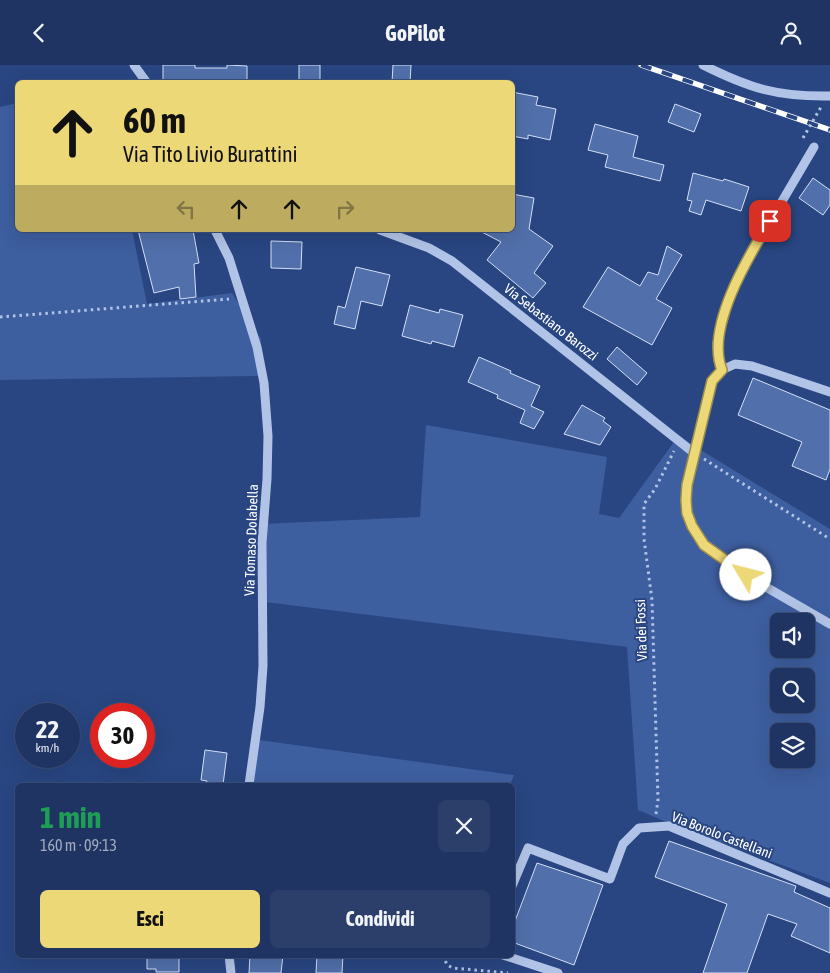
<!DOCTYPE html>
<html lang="it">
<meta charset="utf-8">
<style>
body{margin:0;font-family:"Asap Condensed",sans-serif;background:#2c3f6b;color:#f1f3f6;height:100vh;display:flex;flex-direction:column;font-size:19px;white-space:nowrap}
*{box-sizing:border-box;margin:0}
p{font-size:16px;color:#a1aabe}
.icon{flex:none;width:28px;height:28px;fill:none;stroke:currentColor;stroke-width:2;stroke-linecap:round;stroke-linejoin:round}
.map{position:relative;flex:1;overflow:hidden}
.drawer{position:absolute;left:15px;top:718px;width:500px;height:175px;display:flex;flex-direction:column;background:#1f3462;border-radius:8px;box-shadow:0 5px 20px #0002,0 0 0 1px #3c4f77}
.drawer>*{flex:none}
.top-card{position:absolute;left:15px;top:15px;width:500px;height:152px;border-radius:8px;box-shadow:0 5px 20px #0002,0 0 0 1px #3c4f77;background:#edd878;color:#111;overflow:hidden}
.controls{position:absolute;left:770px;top:548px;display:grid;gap:10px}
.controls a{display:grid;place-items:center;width:45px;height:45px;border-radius:8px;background:#1f3462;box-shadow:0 5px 20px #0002,0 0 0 1px #3c4f77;font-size:25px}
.speed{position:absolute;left:15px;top:638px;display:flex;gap:10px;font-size:25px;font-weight:700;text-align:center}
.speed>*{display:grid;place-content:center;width:65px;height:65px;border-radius:50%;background:#1f3462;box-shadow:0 5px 20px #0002,0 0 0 1px #3c4f77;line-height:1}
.speed small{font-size:12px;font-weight:400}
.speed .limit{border:8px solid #d22;background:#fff;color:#111}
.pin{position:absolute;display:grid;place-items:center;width:42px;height:42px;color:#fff;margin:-21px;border-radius:10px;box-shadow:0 2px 8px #0006}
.me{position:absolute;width:55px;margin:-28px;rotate:307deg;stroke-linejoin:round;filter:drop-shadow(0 0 4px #0008)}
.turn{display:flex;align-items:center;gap:18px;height:105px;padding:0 25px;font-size:22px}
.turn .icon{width:65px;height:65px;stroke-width:2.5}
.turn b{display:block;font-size:35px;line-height:42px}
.lanes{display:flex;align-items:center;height:48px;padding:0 25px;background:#0003;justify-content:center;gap:25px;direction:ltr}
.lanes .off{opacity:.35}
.round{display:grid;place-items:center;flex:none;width:52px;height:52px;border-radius:8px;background:#2c3f6b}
.overview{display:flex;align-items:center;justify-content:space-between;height:85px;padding:0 25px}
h1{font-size:30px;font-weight:700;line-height:38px;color:#1e9e55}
.primary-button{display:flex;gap:10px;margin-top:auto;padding:10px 25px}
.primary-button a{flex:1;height:58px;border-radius:8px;background:#edd878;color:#111;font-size:20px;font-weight:700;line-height:58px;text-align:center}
.primary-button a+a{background:#2c3f6b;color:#f1f3f6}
header{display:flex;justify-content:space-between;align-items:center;height:65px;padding:0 25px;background:#1f3462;font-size:22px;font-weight:700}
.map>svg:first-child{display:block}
.green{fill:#3d5e9f;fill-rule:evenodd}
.building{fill:#516faa;stroke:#d4e0f5}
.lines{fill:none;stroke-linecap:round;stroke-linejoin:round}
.path{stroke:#b1c3e6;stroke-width:3;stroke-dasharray:2.5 4;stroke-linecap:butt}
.minor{stroke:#b1c3e6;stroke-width:9}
.rail-casing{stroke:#fff;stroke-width:5.5}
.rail{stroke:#294682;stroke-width:4;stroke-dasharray:11;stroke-linecap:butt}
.path-bridge{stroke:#b1c3e6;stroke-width:3;stroke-dasharray:2.5 4;stroke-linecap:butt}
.route-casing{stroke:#9a8c4e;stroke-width:12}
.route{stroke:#edd878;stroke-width:9}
.labels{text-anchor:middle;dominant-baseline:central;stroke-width:4;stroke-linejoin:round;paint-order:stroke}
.street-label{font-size:14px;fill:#fff;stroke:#294682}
</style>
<header><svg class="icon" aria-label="back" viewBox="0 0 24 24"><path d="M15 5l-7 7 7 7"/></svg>GoPilot<svg class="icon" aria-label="person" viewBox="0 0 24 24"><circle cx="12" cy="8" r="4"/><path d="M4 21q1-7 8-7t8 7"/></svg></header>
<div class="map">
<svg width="830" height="908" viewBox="0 0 830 908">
<rect width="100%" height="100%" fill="#294682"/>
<g class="green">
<polygon points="17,38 18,165 132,165 147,239 232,228 261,274 260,311 0,315 0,42"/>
<path d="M426,360L607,392L599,449L619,453L679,370L691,379L830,464V818L669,758L638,745L627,582L265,537L261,459L420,452ZM779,556H806V584H779ZM779,611H806V639H779ZM779,666H806V694H779Z"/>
<polygon points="259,675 514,710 510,720 253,720"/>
</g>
<g class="building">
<polygon points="163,0 195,0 195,3 227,3 227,0 247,1 247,18 163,18"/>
<rect x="299" y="0" width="21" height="18"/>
<polygon points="393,0 411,0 410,18 392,18"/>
<polygon points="512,27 538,32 536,40 556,44 550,75 528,70 528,74 512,71"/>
<polygon points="675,39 701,49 694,67 668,57"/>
<polygon points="595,59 638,71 633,92 664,100 660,116 605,102 608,90 588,85"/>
<polygon points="693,108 723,116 724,114 749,122 741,146 706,135 701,150 689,146 692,136 687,135"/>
<polygon points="813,113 830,125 830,140 823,150 799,133"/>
<polygon points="512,129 534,133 529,164 553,181 534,208 546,218 533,233 487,195 501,177 478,165 512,165"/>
<polygon points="138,165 193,165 199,198 194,199 196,232 180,234 179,222 154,228"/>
<polygon points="271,176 302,177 301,204 271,203"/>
<polygon points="667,181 682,190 656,234 672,243 652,280 583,242 608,202 640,221 648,207 658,210"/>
<polygon points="356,202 390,210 382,241 361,236 355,264 334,259 338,241 345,243"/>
<polygon points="410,240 439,248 440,244 463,250 454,282 432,276 431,279 402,271"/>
<polygon points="617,282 647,308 637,320 607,294"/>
<polygon points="479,292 511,306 510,308 540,321 531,341 544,347 534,364 520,358 525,345 497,333 498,330 468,317"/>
<polygon points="753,313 830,345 830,404 826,415 792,401 802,377 738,350"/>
<polygon points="582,340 605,353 603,356 611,362 600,380 564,369"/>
<polygon points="205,685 227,688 223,720 206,720 207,716 201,715"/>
<polygon points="669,776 796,821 794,827 830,843 830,888 791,871 797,859 768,849 747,908 703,908 727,839 655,812"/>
<polygon points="537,798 603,820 574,900 512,877 512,864"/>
<polygon points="147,890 179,890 179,907 156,907 156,904 147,904"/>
<polygon points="250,890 283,890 281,908 249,908"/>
<polygon points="317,890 343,890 342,908 316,908"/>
</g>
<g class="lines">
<g class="path">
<polyline points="0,252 229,234"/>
<polyline points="704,394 830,474"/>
<polyline points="656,749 658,735 652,535 644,474 644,439 655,424 674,386"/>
<polyline points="443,890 447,900 453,903 508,908"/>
</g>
<g class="minor">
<polyline points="134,0 147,18"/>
<path d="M703,0C749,23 777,32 830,31"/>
<polyline points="215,165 229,193 257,282 264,318 268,371 267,414 262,478 263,601 260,642 249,720"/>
<polyline points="380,165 429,183 452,196 694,388"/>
<polyline points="722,305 718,295 717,278 728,238 737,213 814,82"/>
<polyline points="830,327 752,301 735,299 722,305 712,316 694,388 687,420 686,435 687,448 692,461 705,479 745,510 830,559"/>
<polyline points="512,821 528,783 610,814 623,779 639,763 669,761 830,828"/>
<polyline points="229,890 231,908"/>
<polyline points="503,890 558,908"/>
</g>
<defs>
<polyline id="rail" points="641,0 830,65"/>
</defs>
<use href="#rail" class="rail-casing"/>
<use href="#rail" class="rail"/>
<polyline class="path-bridge" points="803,73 821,42"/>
</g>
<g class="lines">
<defs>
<path id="route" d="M746,510L704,480L692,461L687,448L686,435L687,420L712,316L722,305C705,263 748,192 770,156"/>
</defs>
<use href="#route" class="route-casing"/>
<use href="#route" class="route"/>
</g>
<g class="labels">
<g class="street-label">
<text transform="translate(551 257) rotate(38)">Via Sebastiano Barozzi</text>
<text transform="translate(251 475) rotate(-88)">Via Tomaso Dolabella</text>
<text transform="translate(641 565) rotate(-92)">Via dei Fossi</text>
<text transform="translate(722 770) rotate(21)">Via Borolo Castellani</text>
</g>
</g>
</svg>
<div class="controls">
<a><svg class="icon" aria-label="sound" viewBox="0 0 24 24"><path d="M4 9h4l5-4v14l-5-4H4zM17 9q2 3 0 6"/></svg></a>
<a><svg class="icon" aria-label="search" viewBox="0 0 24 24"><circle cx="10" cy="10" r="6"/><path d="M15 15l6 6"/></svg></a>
<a><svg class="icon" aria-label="layers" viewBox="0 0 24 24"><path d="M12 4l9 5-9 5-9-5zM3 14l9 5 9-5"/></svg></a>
</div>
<div class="speed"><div>22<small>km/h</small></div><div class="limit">30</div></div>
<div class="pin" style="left:770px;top:156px;background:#d93025"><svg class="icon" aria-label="arrive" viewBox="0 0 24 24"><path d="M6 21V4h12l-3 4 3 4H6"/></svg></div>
<svg class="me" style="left:746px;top:510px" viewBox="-20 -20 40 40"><circle r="19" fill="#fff"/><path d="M0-13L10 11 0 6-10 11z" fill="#edd878"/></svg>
<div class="top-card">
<div class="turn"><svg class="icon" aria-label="ahead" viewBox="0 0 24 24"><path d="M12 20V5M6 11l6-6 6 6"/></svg><div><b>60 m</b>Via Tito Livio Burattini</div></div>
<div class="lanes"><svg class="icon off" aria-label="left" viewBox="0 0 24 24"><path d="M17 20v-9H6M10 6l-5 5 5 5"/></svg><svg class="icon" aria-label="ahead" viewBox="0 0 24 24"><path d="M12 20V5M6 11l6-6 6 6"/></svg><svg class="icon" aria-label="ahead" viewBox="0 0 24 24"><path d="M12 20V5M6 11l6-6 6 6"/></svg><svg class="icon off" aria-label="right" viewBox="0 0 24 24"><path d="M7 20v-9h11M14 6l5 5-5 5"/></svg></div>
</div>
<section class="drawer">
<div class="overview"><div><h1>1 min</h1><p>160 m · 09:13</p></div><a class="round"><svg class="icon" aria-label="close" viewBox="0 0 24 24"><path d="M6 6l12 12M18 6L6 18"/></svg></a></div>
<div class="primary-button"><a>Esci</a><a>Condividi</a></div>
</section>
</div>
